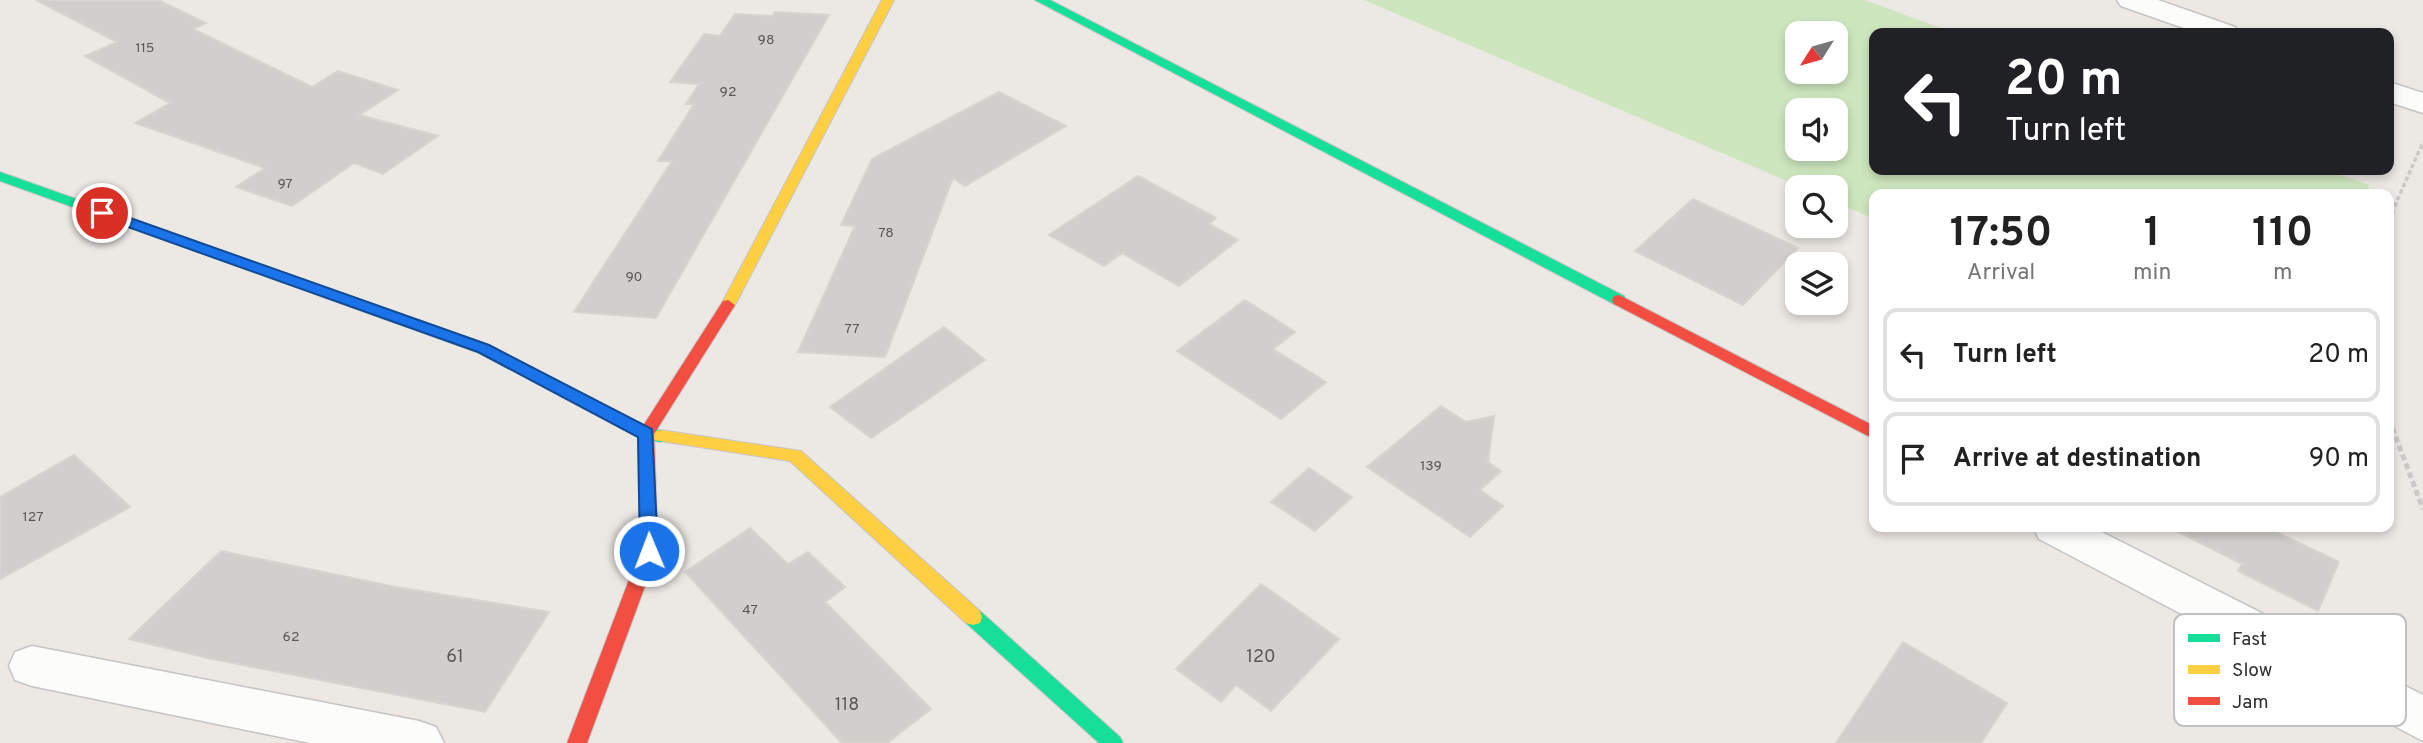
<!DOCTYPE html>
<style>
body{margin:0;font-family:Overpass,sans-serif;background:#f2f2f2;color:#222;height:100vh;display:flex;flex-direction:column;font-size:26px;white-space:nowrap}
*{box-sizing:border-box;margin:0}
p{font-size:23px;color:#767676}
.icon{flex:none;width:38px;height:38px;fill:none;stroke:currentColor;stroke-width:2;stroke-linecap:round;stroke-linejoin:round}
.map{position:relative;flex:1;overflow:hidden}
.side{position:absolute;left:1869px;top:189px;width:525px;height:343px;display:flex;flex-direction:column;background:#fff;border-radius:14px;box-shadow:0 4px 10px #0003}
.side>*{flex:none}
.guide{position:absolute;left:1869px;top:28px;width:525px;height:147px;border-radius:14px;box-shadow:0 4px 10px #0003;background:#202124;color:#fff;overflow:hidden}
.needle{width:46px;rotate:233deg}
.tools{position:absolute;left:1785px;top:21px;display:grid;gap:14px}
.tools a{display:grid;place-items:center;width:63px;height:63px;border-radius:14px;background:#fff;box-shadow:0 4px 10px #0003;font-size:35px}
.pin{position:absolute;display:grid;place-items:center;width:60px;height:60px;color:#fff;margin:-30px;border:4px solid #fff;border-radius:50%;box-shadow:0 2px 7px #0007}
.me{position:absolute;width:77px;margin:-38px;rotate:359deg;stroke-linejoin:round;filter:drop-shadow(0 0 5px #0008)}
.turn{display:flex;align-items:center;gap:24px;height:147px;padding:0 21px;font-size:32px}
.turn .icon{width:91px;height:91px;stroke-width:2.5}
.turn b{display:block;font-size:49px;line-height:60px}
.eta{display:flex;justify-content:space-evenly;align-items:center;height:119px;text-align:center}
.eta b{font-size:42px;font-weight:700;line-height:49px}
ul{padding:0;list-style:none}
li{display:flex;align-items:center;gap:21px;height:94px;margin:0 14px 10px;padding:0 7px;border:4px solid #e0e0e0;border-radius:14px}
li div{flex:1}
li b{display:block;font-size:26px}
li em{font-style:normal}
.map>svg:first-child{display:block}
.green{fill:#cee6be;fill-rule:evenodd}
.building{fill:#d1cecb;stroke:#d7d4d0;stroke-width:2}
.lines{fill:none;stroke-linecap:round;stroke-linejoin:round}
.street-casing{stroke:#c5c4c5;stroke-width:3}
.fast-casing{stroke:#c5c4c5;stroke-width:2}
.slow-casing{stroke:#c5c4c5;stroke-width:2}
.jam-casing{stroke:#c5c4c5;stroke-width:2}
.path-far1{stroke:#c9c9c8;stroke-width:3.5;stroke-dasharray:4.5 2.5;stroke-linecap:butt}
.path{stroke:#c9c9c8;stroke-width:5;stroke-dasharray:6 3.5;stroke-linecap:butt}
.street{fill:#fcfcfb;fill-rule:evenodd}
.fast{fill:#16e098;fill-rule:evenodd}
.slow{fill:#ffcf43;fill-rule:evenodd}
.jam{fill:#f24e42;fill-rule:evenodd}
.route{fill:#1a73e8;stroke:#114b97;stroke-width:2}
.labels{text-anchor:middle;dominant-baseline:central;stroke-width:6;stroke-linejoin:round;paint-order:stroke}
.number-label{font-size:14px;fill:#585857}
.near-number-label{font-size:18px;fill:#585857}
.key{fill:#fff;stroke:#c0c0c0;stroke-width:2}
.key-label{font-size:19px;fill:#2e2e2e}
</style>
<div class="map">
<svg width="2423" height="743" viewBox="0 0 2423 743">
<rect width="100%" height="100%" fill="#ece8e4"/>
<path class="green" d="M1364,0H1865L1954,33H1874V170H2327L2369,185L2368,194H1874V219L1836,202V187H1801ZM1797,33H1836V72H1797ZM1797,110H1836V149H1797Z"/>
<g class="building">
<polygon points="36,0 158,0 206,23 193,29 312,87 338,71 398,90 359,115 438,136 383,174 354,163 292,206 236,187 265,168 135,123 170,103 85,56 117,42"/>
<polygon points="775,12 829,15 656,318 574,312 672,161 658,161 694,104 686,104 699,84 670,82 704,34 720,36 735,14 772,16"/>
<polygon points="999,92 1066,126 965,186 953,178 885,357 798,352 855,226 841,225 872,159"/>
<polygon points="1138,176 1216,218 1209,224 1238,240 1179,286 1122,253 1104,266 1049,235"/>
<polygon points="1693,199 1798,248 1743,305 1635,251"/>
<polygon points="1245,300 1295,332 1273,349 1326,382 1281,419 1177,351"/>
<polygon points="944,327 985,360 871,438 830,407"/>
<polygon points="1441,406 1466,422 1494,416 1488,462 1501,471 1480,490 1503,506 1470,537 1367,467"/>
<polygon points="74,455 130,507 0,579 0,497"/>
<polygon points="1309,468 1352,497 1315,531 1271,502"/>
<polygon points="2169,527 2266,527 2339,562 2318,611 2238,571 2242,564"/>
<polygon points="750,528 788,564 808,552 845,587 825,602 931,709 887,743 842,743 685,572"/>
<polygon points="221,551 396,587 549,612 485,712 212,659 129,639"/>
<polygon points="1261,584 1339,639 1271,711 1236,685 1221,702 1176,669"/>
<polygon points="1903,642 2007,703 1981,743 1836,743"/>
</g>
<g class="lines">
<defs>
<g id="street">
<polygon points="2117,0 2158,0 2235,27 2239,33 2198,33 2121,6"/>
<polygon points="2389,82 2423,93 2423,113 2389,102"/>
<polygon points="2033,527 2092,527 2423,695 2423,741 2039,539"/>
<polygon points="32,646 419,721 436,727 444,743 310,743 32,686 15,680 9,666 15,652"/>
</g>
<g id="fast">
<polygon points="1035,0 1050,0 1624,296 1626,300 1619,305 1614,304"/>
<polygon points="0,172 489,345 649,428 666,432 668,436 666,440 660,442 640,438 479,353 0,181"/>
<polygon points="973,609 980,611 1120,737 1123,743 1099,743 966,623 964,617 966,611"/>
</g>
<g id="slow">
<polygon points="882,0 894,0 735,305 733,309 723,309 721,305"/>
<polygon points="660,430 801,451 980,611 982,617 980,623 973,625 966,623 790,461 654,440 652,436 654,432"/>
</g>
<g id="jam">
<polygon points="1619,295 1874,426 1874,439 1614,304 1612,300 1614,296"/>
<polygon points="728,300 735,305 654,434 658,551 587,743 567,743 640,551 638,434 723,301"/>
</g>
</defs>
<use href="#street" class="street-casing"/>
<use href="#fast" class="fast-casing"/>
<use href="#slow" class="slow-casing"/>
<use href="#jam" class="jam-casing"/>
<polyline class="path-far1" points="2389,269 2393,210 2423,142"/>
<polyline class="path" points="2389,419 2423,509"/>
<use href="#street" class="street"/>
<use href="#fast" class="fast"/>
<use href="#slow" class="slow"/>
<use href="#jam" class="jam"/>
</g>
<polygon class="route" points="102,208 489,345 652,429 658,551 655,556 649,558 640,551 638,437 478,352 97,216 95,213"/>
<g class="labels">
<g class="number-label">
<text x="766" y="40">98</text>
<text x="145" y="48">115</text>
<text x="728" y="92">92</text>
<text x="285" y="184">97</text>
<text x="886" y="233">78</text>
<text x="634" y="277">90</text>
<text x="852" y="329">77</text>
<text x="1431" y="466">139</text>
<text x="33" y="517">127</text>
<text x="750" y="610">47</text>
<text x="291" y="637">62</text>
</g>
<g class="near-number-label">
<text x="455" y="657">61</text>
<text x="1261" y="657">120</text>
<text x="847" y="705">118</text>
</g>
</g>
<rect x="2174" y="614" width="232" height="112" rx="10" class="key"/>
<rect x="2188" y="634" width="32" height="8" fill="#16e098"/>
<rect x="2188" y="665" width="32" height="9" fill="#ffcf43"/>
<rect x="2188" y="697" width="32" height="8" fill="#f24e42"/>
<g class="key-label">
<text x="2232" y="645">Fast</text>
<text x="2232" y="676">Slow</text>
<text x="2232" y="708">Jam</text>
</g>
</svg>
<div class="tools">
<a><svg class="needle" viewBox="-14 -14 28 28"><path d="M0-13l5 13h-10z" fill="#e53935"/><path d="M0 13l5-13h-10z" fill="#767676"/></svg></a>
<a><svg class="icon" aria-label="sound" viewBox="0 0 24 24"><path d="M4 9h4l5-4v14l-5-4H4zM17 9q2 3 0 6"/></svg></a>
<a><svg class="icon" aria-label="search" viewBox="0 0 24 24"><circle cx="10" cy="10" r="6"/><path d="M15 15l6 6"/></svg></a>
<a><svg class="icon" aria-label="layers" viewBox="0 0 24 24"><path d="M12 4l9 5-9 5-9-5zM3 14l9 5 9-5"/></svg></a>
</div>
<div class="pin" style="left:102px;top:213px;background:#d93025"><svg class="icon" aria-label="arrive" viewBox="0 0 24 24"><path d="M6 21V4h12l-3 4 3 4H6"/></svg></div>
<svg class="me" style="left:649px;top:551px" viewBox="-20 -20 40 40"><circle r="17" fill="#1a73e8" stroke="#fff" stroke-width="3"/><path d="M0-11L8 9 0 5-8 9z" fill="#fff"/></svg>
<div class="guide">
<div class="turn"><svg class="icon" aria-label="left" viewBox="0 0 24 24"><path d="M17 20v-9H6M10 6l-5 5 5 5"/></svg><div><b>20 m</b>Turn left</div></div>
</div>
<section class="side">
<div class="eta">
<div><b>17:50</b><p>Arrival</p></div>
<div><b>1</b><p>min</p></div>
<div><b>110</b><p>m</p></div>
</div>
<ul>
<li><svg class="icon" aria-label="left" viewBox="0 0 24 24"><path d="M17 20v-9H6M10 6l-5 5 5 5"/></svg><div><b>Turn left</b></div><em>20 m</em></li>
<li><svg class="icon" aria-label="arrive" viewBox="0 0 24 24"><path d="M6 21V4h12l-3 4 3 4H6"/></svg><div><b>Arrive at destination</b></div><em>90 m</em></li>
</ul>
</section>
</div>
